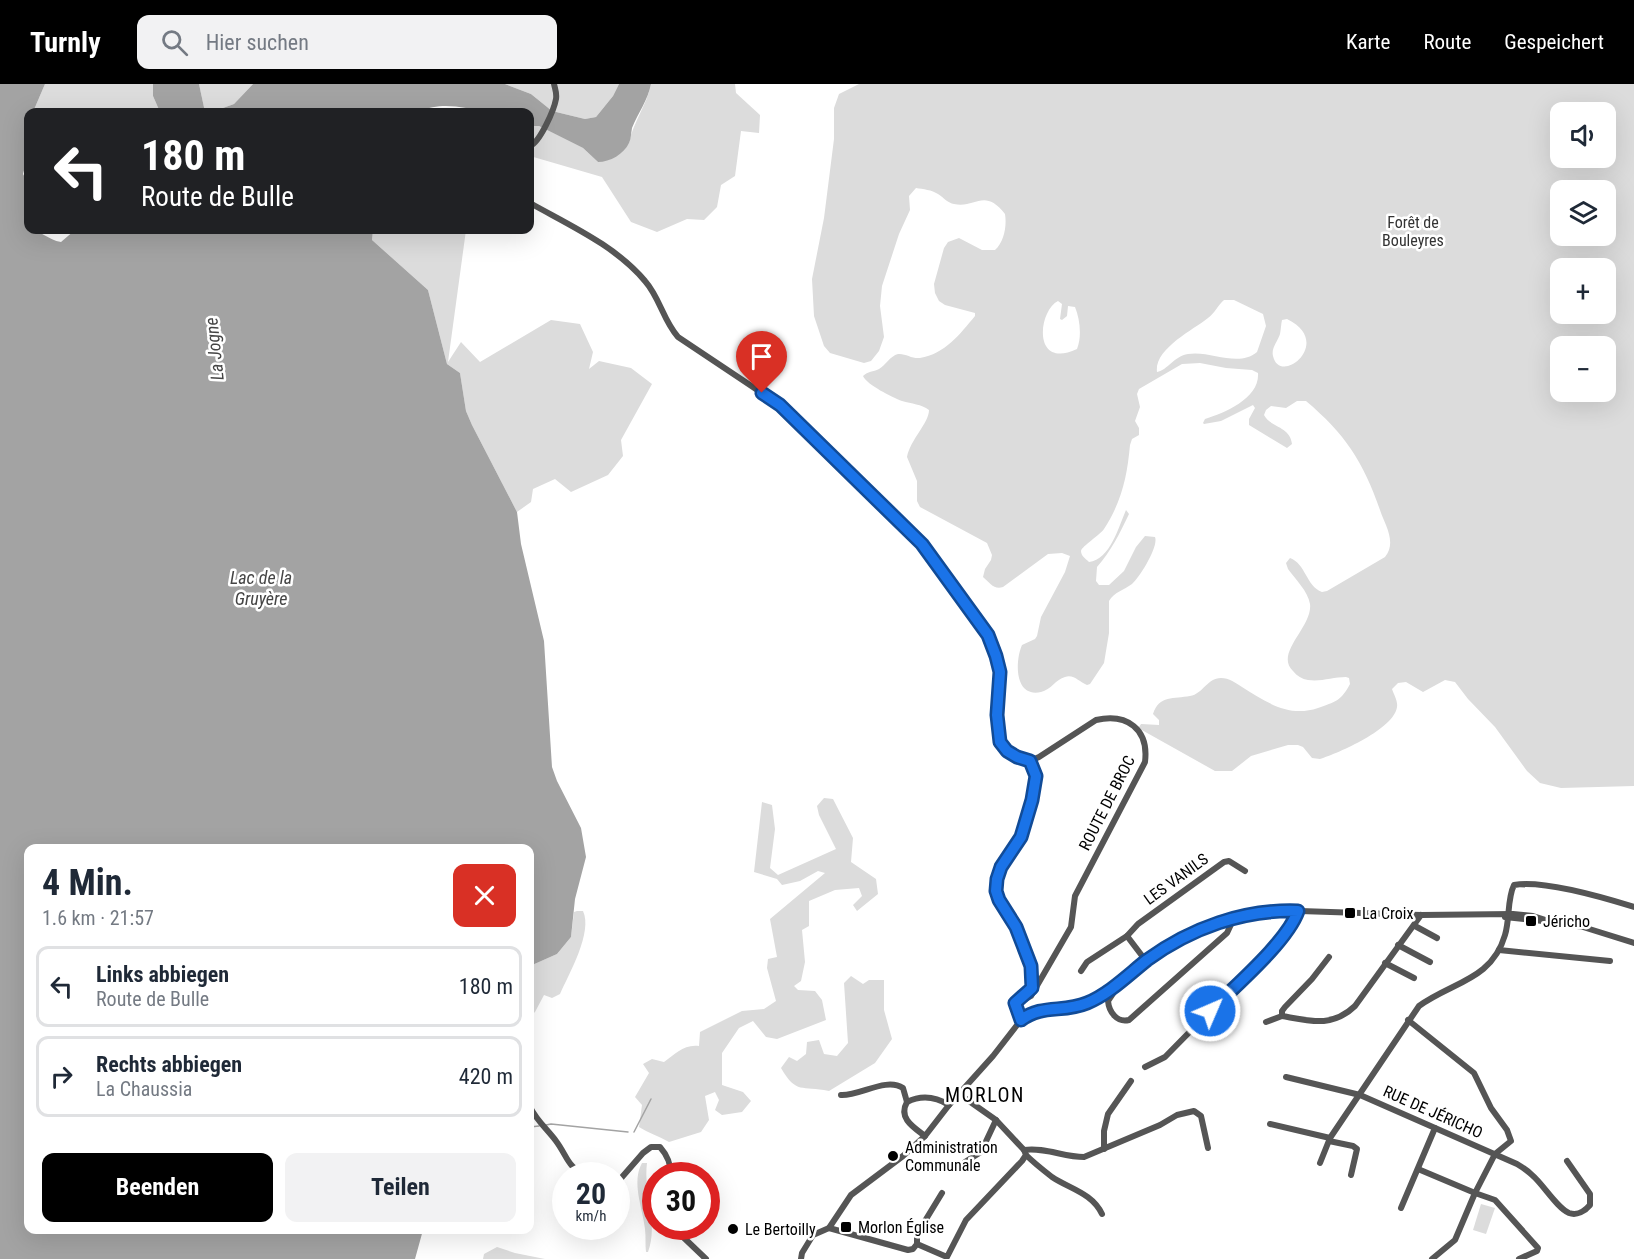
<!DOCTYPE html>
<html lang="de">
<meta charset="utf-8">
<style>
body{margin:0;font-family:"Roboto Condensed",sans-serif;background:#f2f2f3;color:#1f2937;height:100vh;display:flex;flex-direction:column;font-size:22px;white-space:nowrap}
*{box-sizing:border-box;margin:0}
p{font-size:20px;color:#747a83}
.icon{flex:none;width:33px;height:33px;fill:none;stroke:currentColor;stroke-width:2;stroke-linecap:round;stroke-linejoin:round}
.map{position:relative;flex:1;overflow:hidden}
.panel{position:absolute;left:24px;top:760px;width:510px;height:390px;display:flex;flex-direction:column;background:#fff;border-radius:12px;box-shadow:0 6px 24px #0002}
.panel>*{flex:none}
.guide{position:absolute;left:24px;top:24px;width:510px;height:126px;border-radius:12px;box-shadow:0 6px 24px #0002;background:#202124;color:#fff;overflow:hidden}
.buttons{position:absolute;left:1550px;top:18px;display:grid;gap:12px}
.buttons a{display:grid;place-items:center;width:66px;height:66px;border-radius:12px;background:#fff;box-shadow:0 6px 24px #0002;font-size:30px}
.speed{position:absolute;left:552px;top:1078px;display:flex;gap:12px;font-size:30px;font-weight:700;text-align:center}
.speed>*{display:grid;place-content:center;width:78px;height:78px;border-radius:50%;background:#fff;box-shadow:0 6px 24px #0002;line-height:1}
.speed small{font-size:15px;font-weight:400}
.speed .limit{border:9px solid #d22;background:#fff;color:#111}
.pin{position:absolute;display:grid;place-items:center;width:51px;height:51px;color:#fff;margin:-62px -26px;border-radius:50% 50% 50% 0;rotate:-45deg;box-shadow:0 0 6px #0007}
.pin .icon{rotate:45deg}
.me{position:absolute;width:66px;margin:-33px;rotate:45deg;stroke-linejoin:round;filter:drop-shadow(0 0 4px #0008)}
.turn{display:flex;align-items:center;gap:21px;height:126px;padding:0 18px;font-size:27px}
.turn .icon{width:78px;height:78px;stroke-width:2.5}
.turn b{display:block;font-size:42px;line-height:51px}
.round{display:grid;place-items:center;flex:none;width:63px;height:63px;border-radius:12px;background:#f2f2f3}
.head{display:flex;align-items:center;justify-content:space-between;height:102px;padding:0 18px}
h1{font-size:36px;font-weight:700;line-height:45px}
.action{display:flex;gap:12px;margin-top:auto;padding:12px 18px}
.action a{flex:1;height:69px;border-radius:12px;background:#000;color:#fff;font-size:24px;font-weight:700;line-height:69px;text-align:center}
.action a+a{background:#f2f2f3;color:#1f2937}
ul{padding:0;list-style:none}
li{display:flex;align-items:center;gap:18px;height:81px;margin:0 12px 9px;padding:0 6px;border:3px solid #e0e1e3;border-radius:12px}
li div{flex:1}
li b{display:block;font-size:22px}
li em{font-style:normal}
header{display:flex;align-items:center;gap:36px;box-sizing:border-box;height:84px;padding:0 30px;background:#000;color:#fff}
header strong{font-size:28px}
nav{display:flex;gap:33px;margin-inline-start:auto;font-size:21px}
.search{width:420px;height:54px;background:#f2f2f3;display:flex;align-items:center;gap:15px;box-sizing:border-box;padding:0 21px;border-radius:12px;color:#747a83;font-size:22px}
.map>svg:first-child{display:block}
.green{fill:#dcdcdc;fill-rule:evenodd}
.water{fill:#a3a3a3}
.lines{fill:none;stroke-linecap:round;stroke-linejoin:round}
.stream{stroke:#a3a3a3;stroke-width:1.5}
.minor{stroke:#555;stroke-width:6}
.route-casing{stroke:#114b97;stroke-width:15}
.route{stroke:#1a73e8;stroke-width:10}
.poi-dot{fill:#000;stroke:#fff;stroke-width:2}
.labels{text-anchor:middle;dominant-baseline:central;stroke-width:5;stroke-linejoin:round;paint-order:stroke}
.park-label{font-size:16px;fill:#333;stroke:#fff}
.street-label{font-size:16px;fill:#000;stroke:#fff}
.poi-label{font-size:16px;fill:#000;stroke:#fff;text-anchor:start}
.water-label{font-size:18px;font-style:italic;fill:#444;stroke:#fff}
.quarter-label{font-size:20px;letter-spacing:1.5px;fill:#000;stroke:#fff}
</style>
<header>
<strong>Turnly</strong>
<div class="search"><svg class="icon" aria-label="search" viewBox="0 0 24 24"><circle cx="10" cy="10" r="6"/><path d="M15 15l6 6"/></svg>Hier suchen</div>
<nav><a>Karte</a><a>Route</a><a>Gespeichert</a></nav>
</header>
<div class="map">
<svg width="1634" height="1175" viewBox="0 0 1634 1175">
<rect width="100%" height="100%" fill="#fff"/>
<g class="green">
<polygon points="45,0 153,0 153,12 160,28 33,28"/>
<polygon points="199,0 253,0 234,20 223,24 221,28 205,28"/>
<polygon points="505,0 619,0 613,12 596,33 585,35 552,27 531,10"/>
<path d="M651,0H735L736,9L760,31L759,49L741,47L735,92L721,101L717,123L704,136L687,135L657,148L631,138L602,93L530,72V42H539L583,64L598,78L629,59C633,38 647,21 651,0Z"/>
<path d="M859,0H1634V702L1561,704L1540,699L1527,687L1495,643L1468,615L1455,598L1445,596L1423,608L1406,598L1398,599L1392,605C1394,611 1398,617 1397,623C1394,645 1339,669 1320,675L1312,674L1303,663L1298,661H1288L1251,672L1232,687H1215L1140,645L1139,643L1141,640L1159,641V636L1153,630C1159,611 1174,615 1190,612C1203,610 1207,594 1221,594C1229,594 1236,599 1242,603C1266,618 1289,634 1318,624C1335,618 1341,617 1350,600L1349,594L1346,593C1333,593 1321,598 1308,596C1302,595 1297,592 1293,587C1274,569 1313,543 1310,520C1308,507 1295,495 1288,485L1286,479L1290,474C1306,480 1306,502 1322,508L1327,507L1385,473C1397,458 1385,441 1380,426C1363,377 1345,350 1306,317H1297L1286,324L1271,322L1266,326L1264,331C1271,344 1290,342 1292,360L1287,364L1249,341V335L1255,324L1253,321L1221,337L1204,340L1203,339L1205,335C1225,329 1260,314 1258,289L1252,286L1226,284L1200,279L1182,280L1139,305L1137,310L1140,323L1135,337L1139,344V351L1132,355L1130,361C1127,393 1122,417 1104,445C1100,451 1082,462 1081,467C1081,472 1086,475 1089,478C1110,476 1119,442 1126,426L1129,430C1120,449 1111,467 1097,483L1096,497L1099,501H1109L1124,487L1136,463L1145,452L1155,453C1159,462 1140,493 1132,500C1124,506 1114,508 1109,517V549L1104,579L1090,600L1087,601C1079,598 1074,590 1065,593C1056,595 1051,606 1041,608C1014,614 1015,577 1022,561L1035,555L1037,552L1041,533L1065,488L1070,472L1062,469L1048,470L1003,503C994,506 990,499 983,493L985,485L991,476L992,471L987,459L920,423L917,417V397L907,373C910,356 929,339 929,326C921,320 912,320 902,317C892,313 867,301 863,292C868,287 873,288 879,285C886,281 890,272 898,270C905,269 912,275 920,274C945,270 960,250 975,232V229L945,221L939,217L935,209L934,200L944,164L948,158L959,154L982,166H995C1004,158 1007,142 1005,130C984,103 975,125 954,120C948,119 944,114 938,110C932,106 923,105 916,104L909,112L910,126L899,150L882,202L880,222L884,253L879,267L871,277L864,279L830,269L824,262L814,232L812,195L824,134L834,55V24L839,10ZM1560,28H1605V74H1560ZM1560,106H1605V152H1560ZM1560,184H1605V230H1560ZM1224,216H1234L1263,230L1266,242L1257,268C1238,284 1210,266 1188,270C1174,272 1168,286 1157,288C1154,265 1193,246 1208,234C1215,229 1218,221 1224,216ZM1058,217L1062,220L1060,235L1062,236L1067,232L1068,222L1075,223C1080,235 1082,253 1077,265C1032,286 1038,227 1058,217ZM1287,235C1335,258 1280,303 1273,272C1271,264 1278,257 1280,250C1281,245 1281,240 1282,236ZM1560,262H1605V308H1560Z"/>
<polygon points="373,146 466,146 448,278 461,258 480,278 551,236 580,240 593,268 589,285 599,277 631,284 652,300 621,356 623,372 608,391 571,408 555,395 533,405 531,418 517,428 472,341 466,327 460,289 447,280 428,206 372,156"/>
<path d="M824,714L833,715L853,754L851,778L876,795L878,810L857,827L853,821L862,812L859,804L835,806L809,817V842L802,846L805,878L801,897L794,902L798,906L815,907L822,916L826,936L777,955L766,953L753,937L739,944L722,969V1001L743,1008L751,1017L742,1028L722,1031L715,1026L719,1016L715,1008L705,1012L709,1036L701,1048L669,1058C659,1052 648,1049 639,1043L642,1021L635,1013L649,989L643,980L652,975L664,978C675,970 684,960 699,962L700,948L742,927L764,925L776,917L767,884L768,875L777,873L770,835L825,789L818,787L800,797L782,801L777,795L754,788L762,718L772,721L775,745L770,784L778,791L836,765L819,731L817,722Z"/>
<path d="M577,827H583C593,848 569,890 560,910L552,914L544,911L535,928L530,932V882L557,870L571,853L574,828Z"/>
<path d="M851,892L863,900L869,896H884V926L892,955L875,979L829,1007C801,1001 797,1011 781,984L789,973L797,977L806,970L807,958L819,956L824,970L837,972L848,959L844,899Z"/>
<path d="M642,1079H647C643,1108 659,1140 648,1168H646C645,1161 646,1153 645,1145C643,1125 631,1098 642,1079Z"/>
<polygon points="1481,1120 1495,1124 1486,1150 1473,1146"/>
<polygon points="497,1163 515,1169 545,1175 483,1175 484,1170"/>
</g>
<g class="water">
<path d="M0,0H45L33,28H28V57L24,68L25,83L23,90L28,99V146C41,146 48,156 61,158L75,146H373L372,156L428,206L447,280L460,289L466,327L472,341L517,428L521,460L544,557L552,683L557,697L581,744L586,773L575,815L571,853L557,870L530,882V765H28V1146H423L415,1175H0Z"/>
<polygon points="153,0 199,0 205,28 160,28 153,12"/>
<path d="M253,0H505L531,10L552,27L585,35L596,33L613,12L619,0H651C648,16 638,29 632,44C631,49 631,55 629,59C624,70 610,78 598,78L583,64L539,42H530V28C516,28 501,31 487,28C463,24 442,17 419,28H221L223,24L234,20Z"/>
</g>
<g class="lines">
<g class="stream">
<polyline points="546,1041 551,1040 628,1048"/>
<polyline points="530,1043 539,1042"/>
<polyline points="634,1048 651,1015"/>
</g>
<g class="minor">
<path d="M530,62C540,58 554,26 556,15C557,9 555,5 554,0"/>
<path d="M530,119C569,141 616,162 645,197C660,214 663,236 678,253L780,321L922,460L988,551L996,572L1000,588L997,644L1000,658L1007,667L1017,673L1030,677L1039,673L1096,636C1127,629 1149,645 1145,678L1075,812L1071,843L1031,912L1022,917L1016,925L1021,936"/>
<polyline points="1505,833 1543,837"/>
<polyline points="1415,842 1437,854"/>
<polyline points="1398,861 1430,878"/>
<polyline points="1499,866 1610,877"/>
<path d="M1329,873L1312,895L1285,923L1282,927V932C1310,937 1332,944 1355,922L1421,831"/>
<polyline points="1146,877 1127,852 1138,840 1224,778 1229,777 1245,787"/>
<polyline points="1385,879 1414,894"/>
<polyline points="1081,887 1087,878 1127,852"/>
<path d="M1116,900L1114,908L1108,917C1109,928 1117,939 1129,936L1227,849L1234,834"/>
<path d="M1016,924L1015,919C1019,913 1028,911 1031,904C1036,893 1021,854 1015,843C1009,829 995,818 996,802C997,782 1014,770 1021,753C1027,741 1038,702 1035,690C1034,686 1031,681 1030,677"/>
<polyline points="1408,936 1474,989 1491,1024 1507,1046 1511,1057 1495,1070 1475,1109 1495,1116 1538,1164 1537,1167 1519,1175"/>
<polyline points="1266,938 1282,932"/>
<polyline points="1145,983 1165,973 1282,854 1294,839 1298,827"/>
<path d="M1286,993L1360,1011L1517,1080C1522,1083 1528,1087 1532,1091C1543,1100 1557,1124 1569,1129C1577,1132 1585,1127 1590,1121V1110L1567,1077"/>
<path d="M959,1010L996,1036L1024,1066C1044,1063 1064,1073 1084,1073L1160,1041L1177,1031L1194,1027L1201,1032L1208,1064"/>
<path d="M841,1011C860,1012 886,993 903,1004L907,1018"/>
<path d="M530,1023C537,1037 547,1045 556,1057C568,1073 567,1084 588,1092"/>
<polyline points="1270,1040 1330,1054"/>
<path d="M925,1052C913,1043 898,1034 907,1018C921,1011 936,1013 949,1021"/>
<polyline points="1329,1057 1353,1062 1357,1065 1351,1091"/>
<polyline points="1104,1065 1104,1047 1108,1030 1131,997"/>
<path d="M1026,1071C1034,1079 1043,1086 1052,1093C1070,1105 1092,1109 1102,1130"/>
<polyline points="965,1078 981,1068 996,1036"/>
<path d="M1320,1079L1330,1054L1419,922C1452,898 1492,896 1505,851C1510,835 1507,815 1514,801C1543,796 1605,814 1634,823"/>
<polyline points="1418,1085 1475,1109 1455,1156 1432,1175"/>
<path d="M616,1100L643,1069L651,1063H660C668,1072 671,1080 671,1092"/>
<polyline points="1401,1124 1435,1044"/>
<polyline points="678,1143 682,1152 706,1175"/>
<polyline points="829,1144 908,1166 913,1165 917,1160 947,1173 966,1136 1022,1077 1026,1071 1024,1066"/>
<polyline points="917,1160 917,1150 942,1109"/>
<polyline points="801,1175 802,1169 813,1151 829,1144 851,1111 903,1072 925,1052 949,1021 993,972 1021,936 1030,929 1039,926 1065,925 1095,915 1171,860 1234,834 1270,826 1421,831 1513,830 1533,832 1549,837 1583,843 1634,859"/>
</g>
</g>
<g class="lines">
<defs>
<path id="route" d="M762,309L780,321L922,460L988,551L996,572L1000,588L997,631L1000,658L1007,667L1017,673L1030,677L1036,692L1032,716L1021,753L1001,783L997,795L996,807L999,816L1016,843L1031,882L1032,904L1015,919L1021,936C1042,920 1063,929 1087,919C1109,910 1128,891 1147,876C1191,844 1244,825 1298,827C1287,858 1235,902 1210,927"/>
</defs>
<use href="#route" class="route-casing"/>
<use href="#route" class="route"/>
</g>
<g class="poi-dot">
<rect x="1344" y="823" width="12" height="12" rx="3"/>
<rect x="1525" y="831" width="12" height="12" rx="3"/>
<circle cx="893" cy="1072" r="6"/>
<rect x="840" y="1137" width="12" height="12" rx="3"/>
<circle cx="733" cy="1145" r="6"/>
</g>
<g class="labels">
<g class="park-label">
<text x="1413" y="138">Forêt de<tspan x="1413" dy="18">Bouleyres</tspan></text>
</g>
<g class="street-label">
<text transform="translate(1107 719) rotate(-63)">ROUTE DE BROC</text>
<text transform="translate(1176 795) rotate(-36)">LES VANILS</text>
<text transform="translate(1433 1028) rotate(24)">RUE DE JÉRICHO</text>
</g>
<g class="poi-label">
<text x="1362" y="829">La Croix</text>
<text x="1543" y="837">Jéricho</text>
<text x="905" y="1063">Administration<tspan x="905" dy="18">Communale</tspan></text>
<text x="858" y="1143">Morlon Église</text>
<text x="745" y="1145">Le Bertoilly</text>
</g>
<g class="water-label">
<text transform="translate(214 265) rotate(-96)">La Jogne</text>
<text x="261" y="493">Lac de la<tspan x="261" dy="21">Gruyère</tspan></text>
</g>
<g class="quarter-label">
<text x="985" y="1011">MORLON</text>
</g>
</g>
</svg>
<div class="buttons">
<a><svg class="icon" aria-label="sound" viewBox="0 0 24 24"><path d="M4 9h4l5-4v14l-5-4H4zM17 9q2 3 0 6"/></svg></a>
<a><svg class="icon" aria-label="layers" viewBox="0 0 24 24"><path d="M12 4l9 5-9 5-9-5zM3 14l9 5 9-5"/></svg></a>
<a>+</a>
<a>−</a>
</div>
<div class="speed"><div>20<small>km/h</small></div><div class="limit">30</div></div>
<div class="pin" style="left:762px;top:309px;background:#d93025"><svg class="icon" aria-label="arrive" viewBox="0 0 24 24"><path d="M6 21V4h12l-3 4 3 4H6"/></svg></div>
<svg class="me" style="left:1210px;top:927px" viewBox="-20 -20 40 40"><circle r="17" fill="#1a73e8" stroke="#fff" stroke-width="3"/><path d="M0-11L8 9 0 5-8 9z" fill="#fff"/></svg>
<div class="guide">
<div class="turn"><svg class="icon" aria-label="left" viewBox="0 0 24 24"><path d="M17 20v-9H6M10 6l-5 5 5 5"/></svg><div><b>180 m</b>Route de Bulle</div></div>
</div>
<section class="panel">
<div class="head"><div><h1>4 Min.</h1><p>1.6 km · 21:57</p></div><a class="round" style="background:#d93025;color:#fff"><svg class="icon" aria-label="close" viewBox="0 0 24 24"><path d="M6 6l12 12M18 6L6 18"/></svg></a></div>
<ul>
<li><svg class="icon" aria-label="left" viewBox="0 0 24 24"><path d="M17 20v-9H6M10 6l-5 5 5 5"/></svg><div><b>Links abbiegen</b><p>Route de Bulle</p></div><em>180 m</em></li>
<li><svg class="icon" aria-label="right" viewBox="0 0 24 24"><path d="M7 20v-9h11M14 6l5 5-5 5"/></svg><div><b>Rechts abbiegen</b><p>La Chaussia</p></div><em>420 m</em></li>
</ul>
<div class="action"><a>Beenden</a><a>Teilen</a></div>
</section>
</div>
